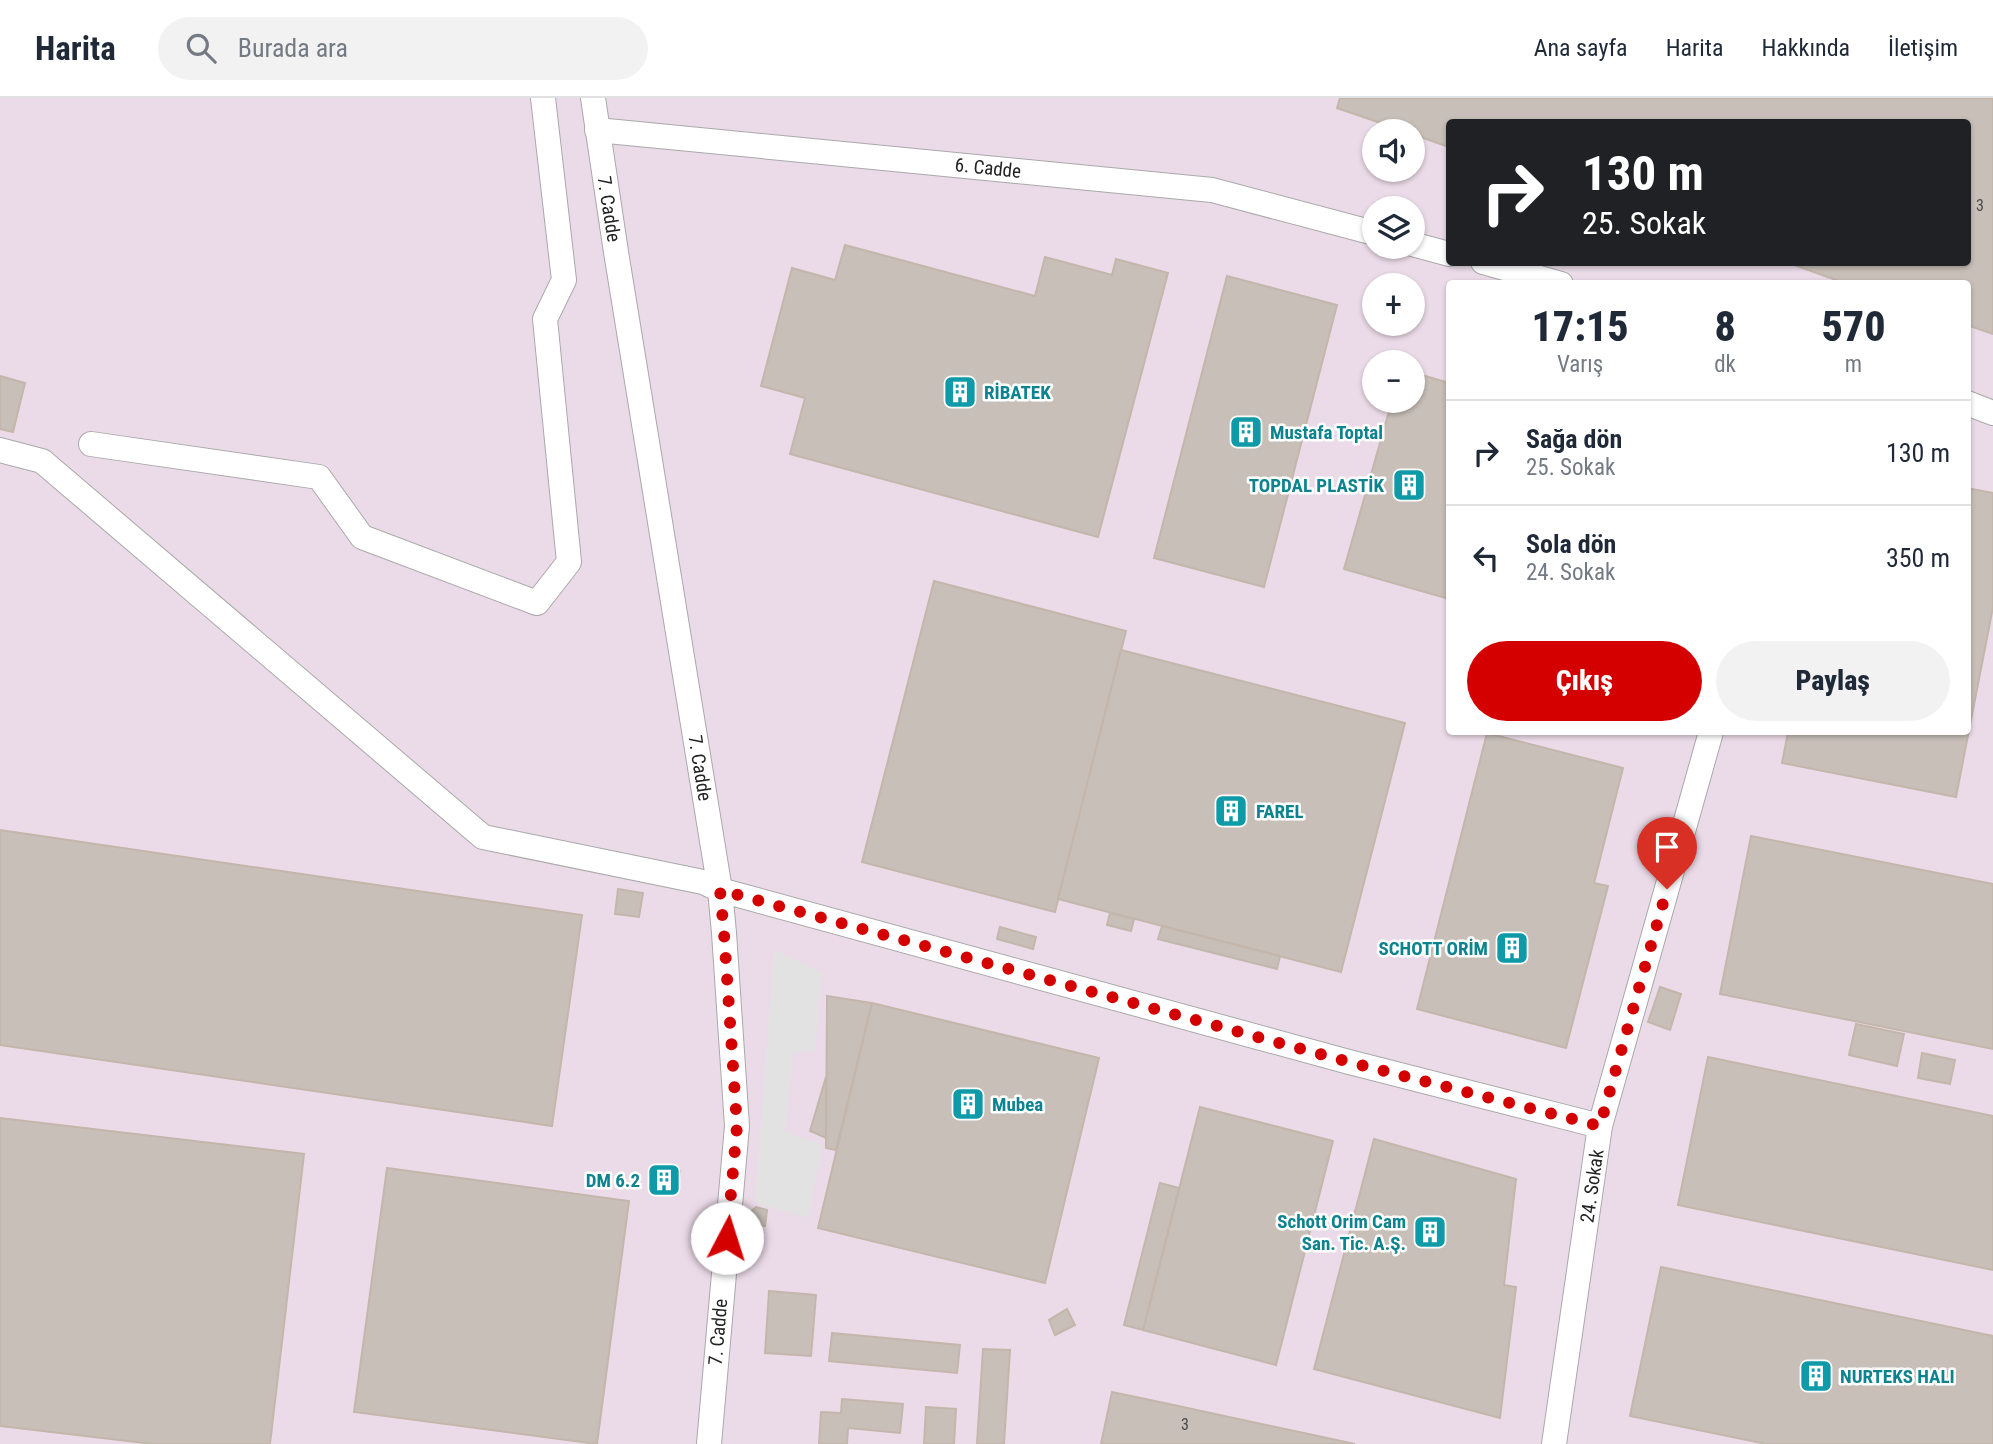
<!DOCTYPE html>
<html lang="tr">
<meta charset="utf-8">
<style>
body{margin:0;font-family:"Roboto Condensed",sans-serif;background:#f2f2f3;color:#1f2937;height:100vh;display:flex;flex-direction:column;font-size:26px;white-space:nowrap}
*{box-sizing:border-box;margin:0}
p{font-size:23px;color:#747a83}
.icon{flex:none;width:38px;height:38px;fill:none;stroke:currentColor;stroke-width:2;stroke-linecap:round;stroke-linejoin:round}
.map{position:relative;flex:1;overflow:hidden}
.panel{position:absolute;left:1446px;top:182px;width:525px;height:455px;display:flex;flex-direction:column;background:#fff;border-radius:7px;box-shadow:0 2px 5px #0004}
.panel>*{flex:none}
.banner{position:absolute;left:1446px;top:21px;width:525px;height:147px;border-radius:7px;box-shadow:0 2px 5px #0004;background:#202124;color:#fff;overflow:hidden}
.fabs{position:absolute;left:1362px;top:21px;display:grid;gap:14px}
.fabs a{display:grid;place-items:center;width:63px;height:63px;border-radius:50%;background:#fff;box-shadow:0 2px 5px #0004;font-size:35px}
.pin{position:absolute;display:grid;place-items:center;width:60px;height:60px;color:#fff;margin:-72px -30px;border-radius:50% 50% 50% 0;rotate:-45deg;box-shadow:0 0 7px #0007}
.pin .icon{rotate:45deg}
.me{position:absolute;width:77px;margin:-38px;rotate:5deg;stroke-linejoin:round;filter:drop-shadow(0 0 5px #0008)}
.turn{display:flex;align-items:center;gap:24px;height:147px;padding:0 21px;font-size:32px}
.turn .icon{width:91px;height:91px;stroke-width:2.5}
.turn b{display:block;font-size:49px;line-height:60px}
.eta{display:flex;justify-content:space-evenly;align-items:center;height:119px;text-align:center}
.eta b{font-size:42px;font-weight:800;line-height:49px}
.primary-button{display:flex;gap:14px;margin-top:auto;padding:14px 21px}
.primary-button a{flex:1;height:80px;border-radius:42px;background:#d40000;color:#fff;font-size:28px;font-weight:800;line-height:80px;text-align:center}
.primary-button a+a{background:#f2f2f3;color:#1f2937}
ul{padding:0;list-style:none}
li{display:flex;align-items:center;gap:21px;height:105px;padding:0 21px;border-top:2px solid #e0e1e3}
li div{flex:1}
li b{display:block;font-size:26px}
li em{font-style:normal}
header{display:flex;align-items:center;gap:42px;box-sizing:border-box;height:98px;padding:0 35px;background:#fff;border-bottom:2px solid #e0e1e3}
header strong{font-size:33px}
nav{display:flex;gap:38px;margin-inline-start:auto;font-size:24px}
.search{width:490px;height:63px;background:#f2f2f3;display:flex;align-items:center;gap:18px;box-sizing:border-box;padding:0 24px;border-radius:38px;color:#747a83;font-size:26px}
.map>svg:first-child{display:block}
.industrial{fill:#ebdbe8;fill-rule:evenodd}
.parking{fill:#e2e2e2}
.building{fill:#c7bfb8;stroke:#c4b6ab;stroke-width:2}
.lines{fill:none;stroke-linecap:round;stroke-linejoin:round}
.minor-casing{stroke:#a9a9a9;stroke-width:26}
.minor{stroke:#fff;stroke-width:24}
.route{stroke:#d40000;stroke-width:12;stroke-dasharray:0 21.6}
.labels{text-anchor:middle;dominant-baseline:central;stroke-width:5;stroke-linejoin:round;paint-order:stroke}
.number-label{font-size:16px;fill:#4b4948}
.street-label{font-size:19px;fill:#222;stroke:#fff}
.culture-label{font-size:19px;font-weight:bold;fill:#0d838f;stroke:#fff;text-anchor:start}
</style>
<header>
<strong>Harita</strong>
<div class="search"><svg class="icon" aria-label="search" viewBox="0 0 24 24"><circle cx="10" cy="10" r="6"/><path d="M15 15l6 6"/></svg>Burada ara</div>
<nav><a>Ana sayfa</a><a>Harita</a><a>Hakkında</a><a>İletişim</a></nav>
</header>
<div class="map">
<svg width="1993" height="1346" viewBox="0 0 1993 1346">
<rect width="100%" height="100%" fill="#f2efe9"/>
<path class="industrial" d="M0,0H1993V1346H0ZM1449,24H1967V164H1449ZM1374,33H1412V72H1374ZM1374,110H1412V149H1374ZM1449,186H1967V634H1449ZM1374,187H1412V226H1374ZM1374,264H1412V303H1374Z"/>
<polygon class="parking" points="774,852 822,875 815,953 793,955 785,1034 823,1047 808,1120 755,1105"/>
<g class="building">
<polygon points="1340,0 1993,0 1993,236 1967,227 1967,186 1847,186 1786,164 1967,164 1967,24 1449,24 1449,49 1412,36 1412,33 1404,33 1337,10"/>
<polygon points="845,147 1035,198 1045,159 1112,177 1116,161 1168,175 1098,439 790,356 805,300 761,288 792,170 835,182"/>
<polygon points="1227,178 1337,207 1264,489 1154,460"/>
<polygon points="1412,274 1449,285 1449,501 1344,471 1392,303 1412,303"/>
<polygon points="0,278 25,285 13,334 0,331"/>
<polygon points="1967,390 1993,395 1993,509 1956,699 1782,665 1788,634 1967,634"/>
<polygon points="934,483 1126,533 1055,814 862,764"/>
<polygon points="1121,552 1405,625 1341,874 1058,801"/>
<polygon points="1487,635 1623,670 1594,785 1608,788 1566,950 1417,911"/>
<polygon points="0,732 582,817 552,1028 0,947"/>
<polygon points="1751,738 1993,786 1993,951 1720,896"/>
<polygon points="618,791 643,795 639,819 615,816"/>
<polygon points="1110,815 1134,821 1131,833 1107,827"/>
<polygon points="1162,828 1280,858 1277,871 1158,841"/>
<polygon points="1000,829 1036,839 1033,851 997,841"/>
<polygon points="1660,889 1681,896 1670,932 1648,924"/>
<polygon points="827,898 872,905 836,1052 826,1050"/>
<polygon points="872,905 1099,960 1045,1185 818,1130"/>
<polygon points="1856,926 1904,936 1897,968 1849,957"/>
<polygon points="1922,955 1955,962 1950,986 1918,980"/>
<polygon points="1708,959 1993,1018 1993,1172 1678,1107"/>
<polygon points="826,979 826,1040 810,1033"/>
<polygon points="1200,1009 1333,1043 1276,1267 1143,1232"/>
<polygon points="0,1020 304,1056 270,1346 153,1346 0,1328"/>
<polygon points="1374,1041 1516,1081 1504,1187 1516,1189 1500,1320 1314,1271"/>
<polygon points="652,1069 680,1073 677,1095 649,1091"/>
<polygon points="387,1070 629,1103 597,1346 354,1314"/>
<polygon points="1160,1085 1179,1090 1143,1232 1124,1227"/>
<polygon points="756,1109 767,1112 765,1128 752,1126 749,1115"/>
<polygon points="1661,1169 1993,1238 1993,1346 1766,1346 1630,1318"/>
<polygon points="769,1193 816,1197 811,1258 765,1255"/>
<polygon points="1067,1211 1075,1227 1055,1237 1049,1222"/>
<polygon points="832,1235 960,1247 957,1275 829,1263"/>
<polygon points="983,1251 1010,1252 1004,1346 977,1346"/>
<polygon points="1112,1294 1169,1306 1355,1346 1101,1346"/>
<polygon points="842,1301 903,1306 900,1335 848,1330 847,1346 819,1346 821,1314 841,1315"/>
<polygon points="926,1309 956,1311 954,1346 924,1346"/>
</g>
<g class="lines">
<defs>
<g id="minor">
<polyline points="593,0 616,154 720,792 724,835 737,1028 709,1346"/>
<polyline points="597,32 1212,92 1374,135"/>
<polyline points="1412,146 1449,156"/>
<polyline points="1483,164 1561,186"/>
<polyline points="1967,305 1993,315"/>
<polyline points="91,346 319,379 362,439 537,505 569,464 545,221 564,182 543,0"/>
<polyline points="0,352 42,363 483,739 703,784 720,792 1349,964 1600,1028"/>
<polyline points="1554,1346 1600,1028 1711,634"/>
</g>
</defs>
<use href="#minor" class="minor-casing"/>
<use href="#minor" class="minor"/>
</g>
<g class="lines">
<polyline class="route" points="727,1140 737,1028 724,835 720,792 1349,964 1600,1028 1667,791"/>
</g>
<defs>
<symbol id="building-square" viewBox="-11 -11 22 22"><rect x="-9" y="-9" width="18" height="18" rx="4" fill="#0f9aa8" stroke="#fff"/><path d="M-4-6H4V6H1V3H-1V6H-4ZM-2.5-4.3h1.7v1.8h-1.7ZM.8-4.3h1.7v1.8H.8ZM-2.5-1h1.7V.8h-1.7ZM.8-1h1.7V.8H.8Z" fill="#fff"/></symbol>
</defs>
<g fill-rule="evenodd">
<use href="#building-square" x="941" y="275" width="38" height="38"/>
<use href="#building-square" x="1227" y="315" width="38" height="38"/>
<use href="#building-square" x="1390" y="368" width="38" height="38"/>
<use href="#building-square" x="1212" y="694" width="38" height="38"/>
<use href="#building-square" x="1493" y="831" width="38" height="38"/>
<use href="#building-square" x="949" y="987" width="38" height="38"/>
<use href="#building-square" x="645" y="1063" width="38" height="38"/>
<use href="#building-square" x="1411" y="1115" width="38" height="38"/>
<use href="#building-square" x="1797" y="1259" width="38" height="38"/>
</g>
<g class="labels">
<g class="number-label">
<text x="1980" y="107">3</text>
<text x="1185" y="1326">3</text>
</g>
<g class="street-label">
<text transform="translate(988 70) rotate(6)">6. Cadde</text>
<text transform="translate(609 111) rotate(81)">7. Cadde</text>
<text transform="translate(700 670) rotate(81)">7. Cadde</text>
<text transform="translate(1592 1088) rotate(-82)">24. Sokak</text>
<text transform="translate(718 1234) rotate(-85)">7. Cadde</text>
</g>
<g class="culture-label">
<text x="984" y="294">RİBATEK</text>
<text x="1270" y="334">Mustafa Toptal</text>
<text x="1384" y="387" text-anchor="end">TOPDAL PLASTİK</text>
<text x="1256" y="713">FAREL</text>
<text x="1488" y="850" text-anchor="end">SCHOTT ORİM</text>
<text x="992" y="1006">Mubea</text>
<text x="640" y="1082" text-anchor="end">DM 6.2</text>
<text x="1406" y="1123" text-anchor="end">Schott Orim Cam<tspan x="1406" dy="22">San. Tic. A.Ş.</tspan></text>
<text x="1840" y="1278">NURTEKS HALI</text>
</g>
</g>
</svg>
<div class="fabs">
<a><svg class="icon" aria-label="sound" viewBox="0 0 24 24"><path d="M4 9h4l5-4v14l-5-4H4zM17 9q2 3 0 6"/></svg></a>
<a><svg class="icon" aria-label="layers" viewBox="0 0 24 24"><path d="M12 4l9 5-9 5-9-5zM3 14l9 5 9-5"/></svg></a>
<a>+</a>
<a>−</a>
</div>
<div class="pin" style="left:1667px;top:791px;background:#d93025"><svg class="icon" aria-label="arrive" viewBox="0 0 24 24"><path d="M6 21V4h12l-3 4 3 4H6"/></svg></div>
<svg class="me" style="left:727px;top:1140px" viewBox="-20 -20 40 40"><circle r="19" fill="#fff"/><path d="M0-13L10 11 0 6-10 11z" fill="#d40000"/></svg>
<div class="banner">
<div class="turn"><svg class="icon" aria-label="right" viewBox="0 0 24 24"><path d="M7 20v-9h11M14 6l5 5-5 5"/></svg><div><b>130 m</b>25. Sokak</div></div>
</div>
<section class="panel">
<div class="eta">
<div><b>17:15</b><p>Varış</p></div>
<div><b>8</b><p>dk</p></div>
<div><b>570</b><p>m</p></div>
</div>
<ul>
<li><svg class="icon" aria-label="right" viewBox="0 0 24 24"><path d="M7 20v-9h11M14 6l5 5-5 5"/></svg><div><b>Sağa dön</b><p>25. Sokak</p></div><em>130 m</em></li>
<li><svg class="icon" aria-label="left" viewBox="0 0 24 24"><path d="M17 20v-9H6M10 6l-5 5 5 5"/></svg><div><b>Sola dön</b><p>24. Sokak</p></div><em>350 m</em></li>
</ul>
<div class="primary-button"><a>Çıkış</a><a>Paylaş</a></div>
</section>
</div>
